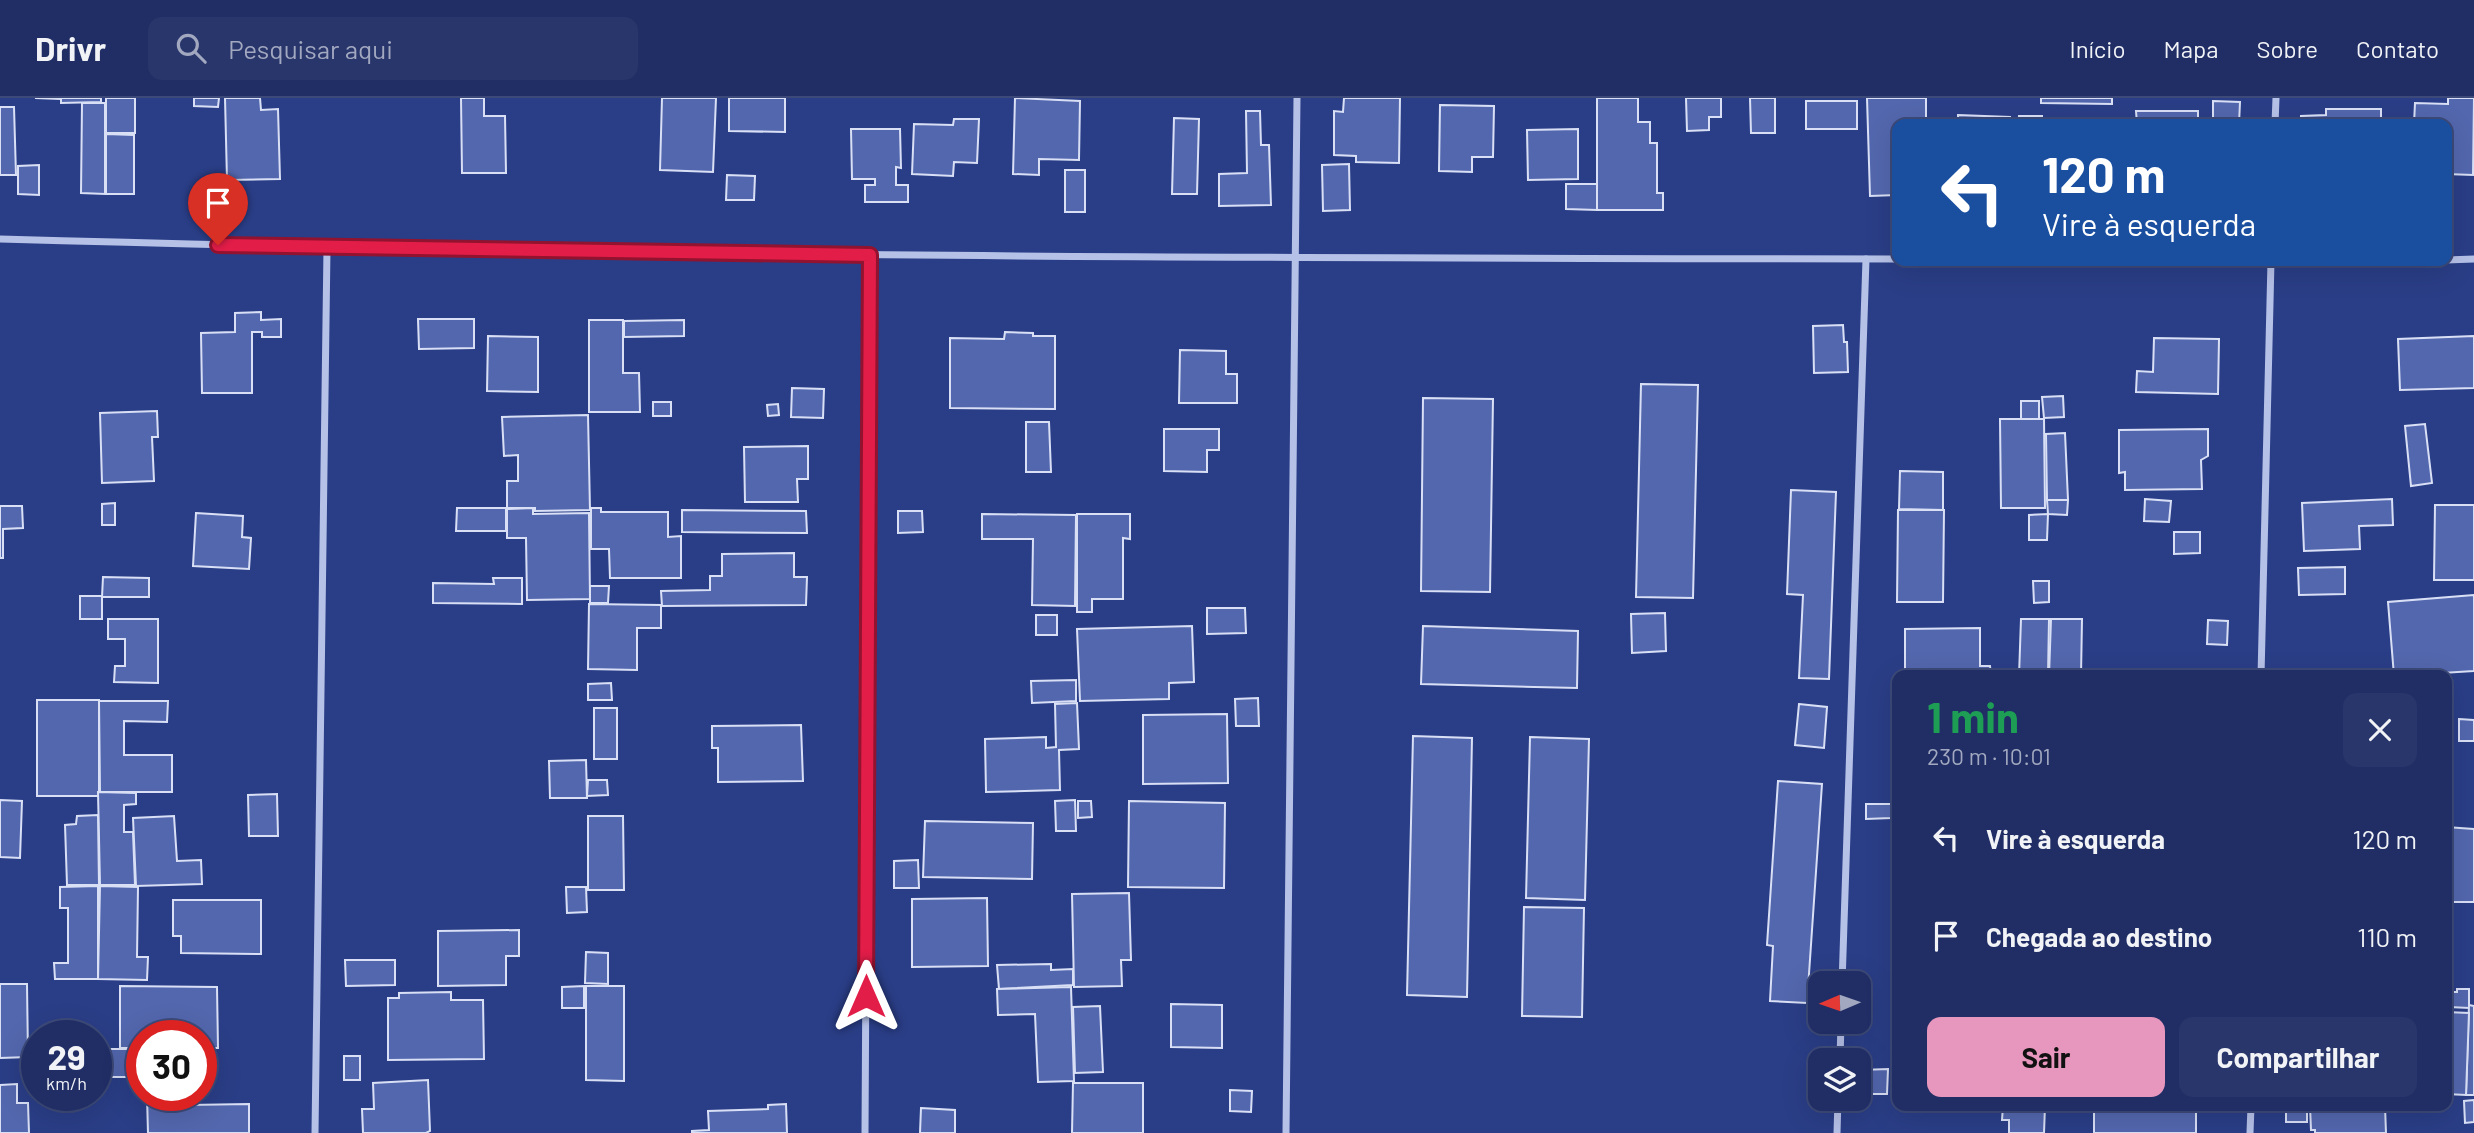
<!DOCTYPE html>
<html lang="pt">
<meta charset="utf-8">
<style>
body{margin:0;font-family:Barlow,sans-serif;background:#28366b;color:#f1f3f6;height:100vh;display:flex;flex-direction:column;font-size:26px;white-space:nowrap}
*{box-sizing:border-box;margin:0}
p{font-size:23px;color:#a2a8bf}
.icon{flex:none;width:38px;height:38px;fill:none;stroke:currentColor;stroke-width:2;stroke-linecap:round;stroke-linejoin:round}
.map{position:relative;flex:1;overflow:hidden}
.details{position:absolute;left:1892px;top:572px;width:560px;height:441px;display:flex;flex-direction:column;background:#202e65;border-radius:14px;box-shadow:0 7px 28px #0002,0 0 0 2px #3d4a79}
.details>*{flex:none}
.top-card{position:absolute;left:1892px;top:21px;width:560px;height:147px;border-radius:14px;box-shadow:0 7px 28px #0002,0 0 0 2px #3d4a79;background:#1a4fa0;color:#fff;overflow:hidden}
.needle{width:46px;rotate:268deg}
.fabs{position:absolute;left:1808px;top:873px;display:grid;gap:14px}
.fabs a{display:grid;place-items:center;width:63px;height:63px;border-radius:14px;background:#202e65;box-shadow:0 7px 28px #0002,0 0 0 2px #3d4a79;font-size:35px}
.speed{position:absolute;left:21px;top:922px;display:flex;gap:14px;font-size:35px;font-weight:700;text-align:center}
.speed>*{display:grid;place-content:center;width:91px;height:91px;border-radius:50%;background:#202e65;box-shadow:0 7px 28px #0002,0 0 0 2px #3d4a79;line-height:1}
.speed small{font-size:18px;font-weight:400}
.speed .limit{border:10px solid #d22;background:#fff;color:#111}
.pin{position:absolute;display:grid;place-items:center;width:60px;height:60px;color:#fff;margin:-72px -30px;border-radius:50% 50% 50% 0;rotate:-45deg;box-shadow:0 0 7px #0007}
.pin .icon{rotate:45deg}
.me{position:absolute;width:77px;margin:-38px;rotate:0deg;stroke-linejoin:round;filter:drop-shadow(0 0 5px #0008)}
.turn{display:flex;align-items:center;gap:24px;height:147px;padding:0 35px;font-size:32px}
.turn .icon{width:91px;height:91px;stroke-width:2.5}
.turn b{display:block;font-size:49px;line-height:60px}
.round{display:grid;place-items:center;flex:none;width:74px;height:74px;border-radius:14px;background:#28366b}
.headline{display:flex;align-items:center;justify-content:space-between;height:119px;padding:0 35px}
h1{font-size:42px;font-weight:700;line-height:52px;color:#1e9e55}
.primary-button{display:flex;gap:14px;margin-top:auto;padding:14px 35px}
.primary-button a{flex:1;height:80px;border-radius:14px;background:#e797bd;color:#111;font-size:28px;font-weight:700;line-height:80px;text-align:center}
.primary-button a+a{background:#28366b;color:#f1f3f6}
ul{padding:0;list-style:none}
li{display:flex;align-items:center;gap:21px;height:98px;padding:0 35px}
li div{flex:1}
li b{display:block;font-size:26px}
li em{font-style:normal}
header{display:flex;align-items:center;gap:42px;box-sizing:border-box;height:98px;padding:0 35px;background:#202e65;border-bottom:2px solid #3d4a79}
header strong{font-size:33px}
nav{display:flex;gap:38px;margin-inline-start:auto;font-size:24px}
.search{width:490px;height:63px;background:#28366b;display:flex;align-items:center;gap:18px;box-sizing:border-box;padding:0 24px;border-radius:14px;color:#a2a8bf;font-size:26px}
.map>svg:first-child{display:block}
.building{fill:#5367ae;stroke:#d9e0f6;stroke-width:2}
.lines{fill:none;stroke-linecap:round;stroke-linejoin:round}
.minor{stroke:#b6c1e8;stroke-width:7}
.route-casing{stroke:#92132f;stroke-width:18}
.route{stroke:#e11d48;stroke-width:12}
</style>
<header>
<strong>Drivr</strong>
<div class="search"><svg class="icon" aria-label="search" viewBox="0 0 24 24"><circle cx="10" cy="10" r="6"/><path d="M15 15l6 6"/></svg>Pesquisar aqui</div>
<nav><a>Início</a><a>Mapa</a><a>Sobre</a><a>Contato</a></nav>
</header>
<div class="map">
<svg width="2474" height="1035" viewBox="0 0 2474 1035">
<rect width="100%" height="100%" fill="#2a3e87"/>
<g class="building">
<polygon points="35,0 101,0 101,4 61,5 61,1"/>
<rect x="106" y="0" width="29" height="35"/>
<polygon points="194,0 219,0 218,9 194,8"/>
<polygon points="225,0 260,0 261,12 278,11 280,81 227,82"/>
<polygon points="461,0 484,0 484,18 505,18 506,75 462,75"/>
<polygon points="662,0 716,0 713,74 660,72"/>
<polygon points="729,0 785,0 785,34 729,33"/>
<polygon points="1015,0 1080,3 1079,62 1039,61 1039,77 1013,76"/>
<polygon points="1344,0 1400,0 1399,65 1356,64 1356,58 1334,57 1334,13 1343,14"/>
<polygon points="1597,0 1638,0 1638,24 1650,24 1650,45 1657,45 1657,95 1663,95 1663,112 1597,112"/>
<polygon points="1686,0 1721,0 1721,19 1709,19 1709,32 1687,33"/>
<polygon points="1750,0 1775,0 1775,35 1751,35"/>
<polygon points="1867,0 1926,0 1926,26 1897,26 1897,97 1870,98"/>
<polygon points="2041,0 2112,0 2112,6 2041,5"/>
<polygon points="2448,0 2474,0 2473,77 2446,76 2446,26 2414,26 2415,5 2448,6"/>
<rect x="1806" y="3" width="51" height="28"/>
<polygon points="2213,3 2240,4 2239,26 2213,26"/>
<polygon points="82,5 105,5 105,96 81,95"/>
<polygon points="1440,7 1494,8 1493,59 1472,59 1472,74 1439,73"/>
<polygon points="0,9 14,9 16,77 0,77"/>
<polygon points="2326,11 2381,11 2381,26 2301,26 2301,18 2326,17"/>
<polygon points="1246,13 1260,13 1261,47 1269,47 1271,107 1219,108 1219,76 1247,75"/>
<polygon points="2136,13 2198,13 2198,26 2137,26"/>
<polygon points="1958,17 2010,19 2010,26 1958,26"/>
<polygon points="2019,18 2042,18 2042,26 2018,26"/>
<polygon points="1174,20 1199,21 1197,96 1172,96"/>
<polygon points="954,21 979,21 977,65 954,64 953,78 912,76 914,26 953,27"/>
<polygon points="851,31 900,31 901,70 896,69 896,87 908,87 908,104 865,104 865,87 875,87 875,81 852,81"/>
<polygon points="1578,31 1578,81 1528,82 1527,32"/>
<polygon points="106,36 134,37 134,96 106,96"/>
<polygon points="1349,66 1350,112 1323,113 1322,67"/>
<polygon points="39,67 39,97 18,96 18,68"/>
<rect x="1065" y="72" width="20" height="42"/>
<polygon points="727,77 755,78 754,102 726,102"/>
<polygon points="1566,86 1597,86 1597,112 1566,111"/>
<polygon points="261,214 261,222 281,221 281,239 262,239 262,234 252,234 252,295 202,295 201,235 235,234 235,215"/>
<polygon points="418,221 474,221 474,250 419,251"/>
<polygon points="589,222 623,222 623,275 639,275 640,314 589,314"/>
<polygon points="684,222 684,238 624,239 624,223"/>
<polygon points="1843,227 1844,244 1847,244 1848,274 1814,275 1813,228"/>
<polygon points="1005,234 1033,235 1033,238 1055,238 1055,311 950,310 950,240 1004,241"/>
<polygon points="488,238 538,239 538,294 487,293"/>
<polygon points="2474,238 2474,290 2400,292 2398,241"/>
<polygon points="2154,240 2219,241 2218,296 2136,294 2137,273 2153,274"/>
<polygon points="1180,252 1226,253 1226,276 1237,276 1237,305 1179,305"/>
<polygon points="1641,286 1698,287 1693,500 1636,499"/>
<polygon points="792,290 824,291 823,320 791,319"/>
<polygon points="2063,298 2064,319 2044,320 2042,299"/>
<polygon points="1423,300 1493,301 1490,494 1421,493"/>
<rect x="2021" y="303" width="18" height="18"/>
<rect x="653" y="304" width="18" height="14"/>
<polygon points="778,306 779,317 768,318 767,307"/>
<polygon points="157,313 158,339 152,339 154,383 102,385 100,315"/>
<polygon points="588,317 590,412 535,413 535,410 507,410 507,383 518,383 518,357 504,358 502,319"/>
<polygon points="2000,321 2044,321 2045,410 2001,410"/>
<polygon points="1026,324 1049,324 1051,374 1026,374"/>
<polygon points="2425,326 2432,385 2411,388 2405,328"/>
<polygon points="1164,331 1219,331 1219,352 1207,352 1207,374 1164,373"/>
<polygon points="2208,331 2208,358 2201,362 2202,391 2125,392 2125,374 2119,375 2119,332"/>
<polygon points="2065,335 2068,402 2047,402 2046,336"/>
<polygon points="808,348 808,381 797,381 798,404 745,404 744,349"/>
<polygon points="1900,373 1943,374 1943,412 1899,411"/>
<polygon points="1791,392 1836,394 1829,581 1799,580 1803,497 1787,496"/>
<polygon points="2145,401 2171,403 2169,424 2144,423"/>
<polygon points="2392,401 2393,427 2359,428 2360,451 2304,453 2302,405"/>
<polygon points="2047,402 2068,402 2067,417 2048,416"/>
<polygon points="115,405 115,427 102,427 102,406"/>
<polygon points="2435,407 2474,407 2474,482 2434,482"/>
<polygon points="0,408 22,408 23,430 3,431 3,460 0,460"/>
<polygon points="457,410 506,410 506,433 456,433"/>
<polygon points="533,410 533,416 589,415 590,501 527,502 526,440 507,440 507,411"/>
<polygon points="591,410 601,410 601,414 668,414 668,439 681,438 681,480 610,480 609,451 591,451"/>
<polygon points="682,412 806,413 807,435 682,434"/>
<polygon points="1898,412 1944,412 1943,504 1897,504"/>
<polygon points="898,413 922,413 923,434 898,435"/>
<polygon points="196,415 243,418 242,439 251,440 249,471 193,468"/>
<polygon points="982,416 1076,417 1075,508 1032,507 1033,441 982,441"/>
<polygon points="1077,416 1130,416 1130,441 1123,440 1123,501 1092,501 1092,514 1077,514"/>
<polygon points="2048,416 2047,442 2029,442 2029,417"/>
<polygon points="2174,434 2200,434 2200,455 2174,456"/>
<polygon points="794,455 794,479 807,479 806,507 662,508 661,493 710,492 710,478 722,478 722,456"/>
<polygon points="2345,469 2345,496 2299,497 2298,470"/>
<polygon points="103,479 149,480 149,499 102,499"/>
<polygon points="493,480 522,480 522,506 433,505 433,485 494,486"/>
<polygon points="2033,483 2049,483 2049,504 2034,505"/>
<polygon points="590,488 609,488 608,505 590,505"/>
<polygon points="2474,497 2474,573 2394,578 2388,504"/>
<rect x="80" y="498" width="22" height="23"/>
<polygon points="589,506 661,507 661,530 637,530 637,572 588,571"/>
<polygon points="1207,510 1245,510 1246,535 1207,536"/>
<polygon points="1665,515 1666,553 1632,555 1631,516"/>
<rect x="1036" y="517" width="21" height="20"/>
<polygon points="108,521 158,521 158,585 114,584 115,568 125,568 125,541 108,541"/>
<polygon points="2021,521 2049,521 2048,578 2019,578"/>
<polygon points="2051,521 2082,521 2081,578 2049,578"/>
<polygon points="2208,522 2228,523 2227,547 2207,546"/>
<polygon points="1192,528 1194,584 1169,585 1169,601 1080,603 1077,531"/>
<polygon points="1423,528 1578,533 1577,590 1421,586"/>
<polygon points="1980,530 1980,568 1990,568 1991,578 1905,578 1905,531"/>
<polygon points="1076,582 1076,603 1032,605 1031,583"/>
<polygon points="611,585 612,602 588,602 588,586"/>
<polygon points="1258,600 1259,628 1236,628 1235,601"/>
<rect x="37" y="602" width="62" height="96"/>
<polygon points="99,603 168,603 167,624 124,623 124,657 172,657 172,694 100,694"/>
<polygon points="1077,605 1079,651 1059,652 1060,692 986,694 985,641 1046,639 1046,650 1056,649 1055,606"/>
<polygon points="1799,606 1827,609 1824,650 1795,647"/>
<rect x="594" y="610" width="23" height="51"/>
<polygon points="1227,616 1228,685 1143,686 1143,617"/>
<polygon points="2459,621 2474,622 2474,643 2459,643"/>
<polygon points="801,627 803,683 718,684 718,650 712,650 712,628"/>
<polygon points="1413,638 1472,640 1467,899 1407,897"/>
<polygon points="1530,639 1589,641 1585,802 1526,800"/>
<polygon points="586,662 587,700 550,700 549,663"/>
<polygon points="588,682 607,682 608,697 587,698"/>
<polygon points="1778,683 1822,686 1807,905 1770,903 1773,848 1767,847"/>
<polygon points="98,694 136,695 136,706 124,707 124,734 133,734 135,787 100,787"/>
<polygon points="277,696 278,738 249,738 248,697"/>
<polygon points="0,702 22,703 20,760 0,759"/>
<polygon points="1075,702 1076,733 1056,733 1055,703"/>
<polygon points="1078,703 1091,703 1092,719 1078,720"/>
<polygon points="1129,703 1225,705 1224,790 1128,789"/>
<polygon points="1866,706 1891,706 1891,720 1866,721"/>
<polygon points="98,717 99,787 67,787 65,727 76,726 77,718"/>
<polygon points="174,718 177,763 201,762 202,786 136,788 133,720"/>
<polygon points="588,718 623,718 624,792 588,792"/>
<polygon points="925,723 1033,725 1032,781 923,779"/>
<polygon points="2446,729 2474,731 2474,804 2446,804"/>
<polygon points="918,762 919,790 894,790 894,763"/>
<polygon points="98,788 98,881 55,881 54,865 68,865 68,810 60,810 60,789"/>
<polygon points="100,788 138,789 137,859 148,859 147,882 98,881"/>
<polygon points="566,789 586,789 587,814 567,815"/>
<polygon points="1129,795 1131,862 1121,862 1122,888 1074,889 1072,796"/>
<polygon points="987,800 988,868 912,869 912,801"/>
<polygon points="173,802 261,802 261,856 181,855 181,838 173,838"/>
<polygon points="1524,809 1584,810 1582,919 1522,918"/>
<polygon points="519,832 519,858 506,858 506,887 438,888 438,833"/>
<polygon points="586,854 608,855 608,886 585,885"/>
<polygon points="345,862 395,862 395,887 346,888"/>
<polygon points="1051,866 1051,872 1073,871 1073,887 999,891 997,867"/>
<polygon points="0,886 27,886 28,959 0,960"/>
<polygon points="120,888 217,889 218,950 201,950 201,938 142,938 142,950 120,950"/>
<polygon points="584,888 584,910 562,910 562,889"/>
<polygon points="586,888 624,888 624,983 586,982"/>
<polygon points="1071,889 1074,983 1038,984 1035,916 998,917 997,891"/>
<polygon points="2457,891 2469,891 2469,910 2449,909 2449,894 2457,894"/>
<polygon points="451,894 451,902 483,902 484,961 388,962 388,900 399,900 399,895"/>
<polygon points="1171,906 1222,907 1222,950 1171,949"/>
<polygon points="2469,907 2474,908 2474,997 2466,997"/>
<polygon points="1100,908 1103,974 1075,975 1073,909"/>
<polygon points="2446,914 2469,915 2466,997 2446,996"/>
<polygon points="97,951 132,951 133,979 97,979"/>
<rect x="344" y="958" width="16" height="24"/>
<rect x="1891" y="964" width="6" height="27"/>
<polygon points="1888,971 1887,996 1861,996 1861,972"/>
<polygon points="428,982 430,1033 426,1035 363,1035 362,1011 374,1011 373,985"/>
<polygon points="1073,985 1143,985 1143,1035 1072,1035"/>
<polygon points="17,986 17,1005 28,1005 29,1035 0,1035 0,987"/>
<polygon points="1230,992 1252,993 1251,1014 1230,1013"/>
<polygon points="147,998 188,998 188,1007 249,1006 249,1035 148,1035"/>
<polygon points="2474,1002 2474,1024 2465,1025 2464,1003"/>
<polygon points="786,1006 787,1035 692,1035 692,1033 709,1032 708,1013 768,1011 768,1007"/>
<polygon points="2003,1008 2045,1008 2044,1035 2009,1035 2009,1022 2002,1022"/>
<rect x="2094" y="1008" width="102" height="27"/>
<rect x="2286" y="1008" width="21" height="16"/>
<polygon points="2310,1008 2385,1008 2386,1035 2315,1035 2315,1032 2311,1032"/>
<polygon points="921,1010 955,1012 955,1035 920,1035"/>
</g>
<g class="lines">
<g class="minor">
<polyline points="2275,26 2276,0"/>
<path d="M0,141C632,159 1265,160 1897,161"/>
<polyline points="2446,162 2474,161"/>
<polyline points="2261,578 2271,163"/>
<polyline points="1842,886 1866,161"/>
<polyline points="1840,962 1841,924"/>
<polyline points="315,1035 327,150"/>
<polyline points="865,1035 870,157"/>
<polyline points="1286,1035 1297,0"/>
<polyline points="1837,1035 1838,1001"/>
<polyline points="2250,1035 2251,1008"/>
</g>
</g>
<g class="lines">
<defs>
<polyline id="route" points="218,147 870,157 866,898"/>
</defs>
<use href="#route" class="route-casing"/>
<use href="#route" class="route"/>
</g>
</svg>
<div class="fabs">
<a><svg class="needle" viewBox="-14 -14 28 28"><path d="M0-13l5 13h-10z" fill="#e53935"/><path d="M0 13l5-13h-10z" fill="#a2a8bf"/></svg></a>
<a><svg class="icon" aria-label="layers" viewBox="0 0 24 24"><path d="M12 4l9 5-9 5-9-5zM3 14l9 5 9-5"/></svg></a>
</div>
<div class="speed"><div>29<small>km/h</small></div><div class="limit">30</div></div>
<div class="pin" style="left:218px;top:147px;background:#d93025"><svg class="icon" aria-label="arrive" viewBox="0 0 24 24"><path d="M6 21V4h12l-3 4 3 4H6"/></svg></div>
<svg class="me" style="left:866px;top:898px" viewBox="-20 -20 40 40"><path d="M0-17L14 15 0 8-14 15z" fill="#e11d48" stroke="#fff" stroke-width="4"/></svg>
<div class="top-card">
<div class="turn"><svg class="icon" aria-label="left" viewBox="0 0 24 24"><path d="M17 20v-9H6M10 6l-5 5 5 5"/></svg><div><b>120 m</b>Vire à esquerda</div></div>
</div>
<section class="details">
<div class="headline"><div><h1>1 min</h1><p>230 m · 10:01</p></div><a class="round"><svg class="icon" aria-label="close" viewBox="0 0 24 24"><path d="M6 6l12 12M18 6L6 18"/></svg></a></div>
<ul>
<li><svg class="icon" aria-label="left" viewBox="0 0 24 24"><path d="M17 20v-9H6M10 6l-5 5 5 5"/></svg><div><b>Vire à esquerda</b></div><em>120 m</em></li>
<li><svg class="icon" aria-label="arrive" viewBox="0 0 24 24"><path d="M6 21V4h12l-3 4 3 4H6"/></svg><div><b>Chegada ao destino</b></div><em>110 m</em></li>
</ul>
<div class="primary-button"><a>Sair</a><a>Compartilhar</a></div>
</section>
</div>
